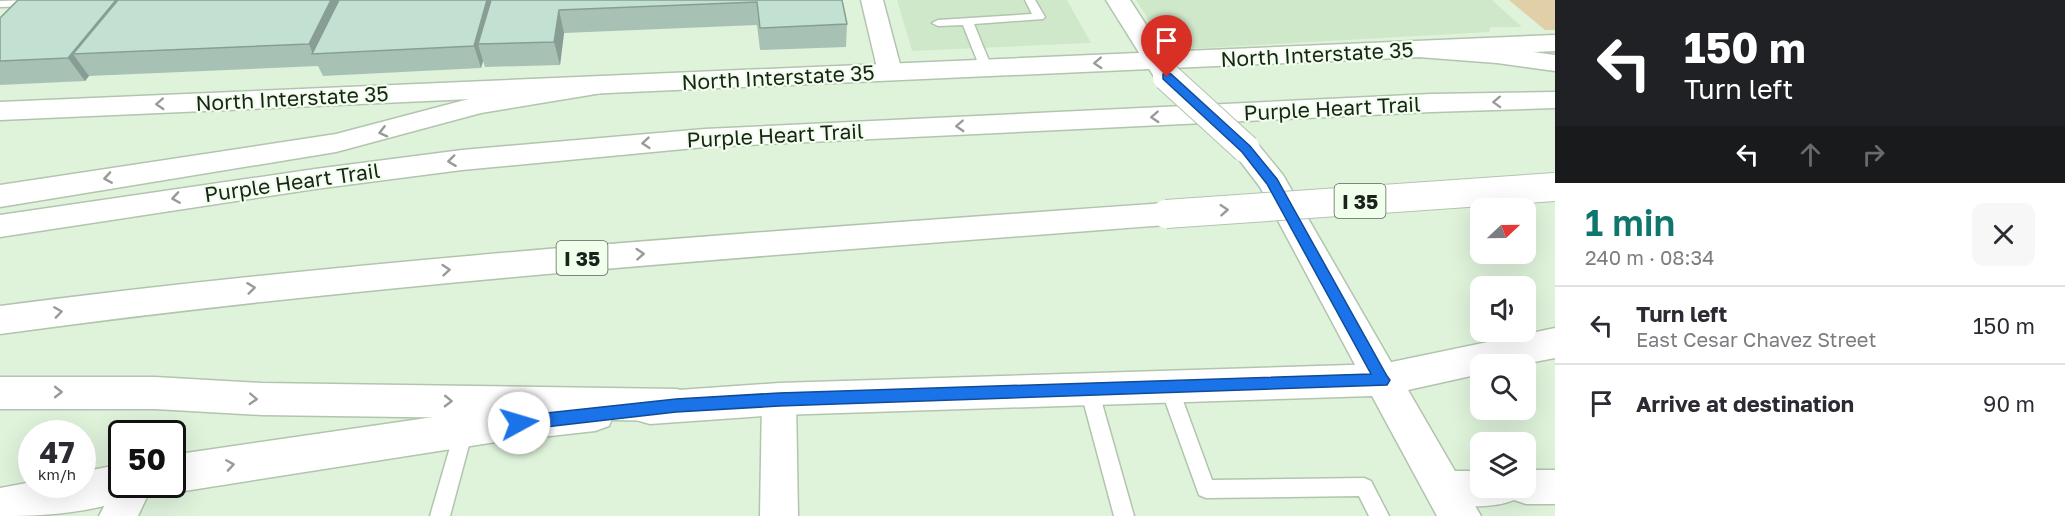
<!DOCTYPE html>
<meta charset="utf-8">
<style>
body{margin:0;font-family:"Golos Text",sans-serif;background:#f7f7f7;color:#2b2b33;height:100vh;display:flex;flex-direction:column;font-size:22px;white-space:nowrap}
*{box-sizing:border-box;margin:0}
p{font-size:20px;color:#7c7c81}
.icon{flex:none;width:33px;height:33px;fill:none;stroke:currentColor;stroke-width:2;stroke-linecap:round;stroke-linejoin:round}
.map{position:relative;flex:1;overflow:hidden}
.details{display:flex;flex-direction:column;background:#fff;width:510px}
.details>*{flex:none}
.banner{background:#202124;color:#fff;overflow:hidden}
.needle{width:39px;rotate:68deg}
.tools{position:absolute;left:1470px;top:198px;display:grid;gap:12px}
.tools a{display:grid;place-items:center;width:66px;height:66px;border-radius:12px;background:#fff;box-shadow:0 6px 24px #0002;font-size:30px}
.speed{position:absolute;left:18px;top:420px;display:flex;gap:12px;font-size:30px;font-weight:700;text-align:center}
.speed>*{display:grid;place-content:center;width:78px;height:78px;border-radius:50%;background:#fff;box-shadow:0 6px 24px #0002;line-height:1}
.speed small{font-size:15px;font-weight:400}
.speed .limit{border:3px solid #111;border-radius:9px;background:#fff;color:#111}
.pin{position:absolute;display:grid;place-items:center;width:51px;height:51px;color:#fff;margin:-62px -26px;border-radius:50% 50% 50% 0;rotate:-45deg;box-shadow:0 0 6px #0007}
.pin .icon{rotate:45deg}
.me{position:absolute;width:66px;margin:-33px;rotate:84deg;stroke-linejoin:round;filter:drop-shadow(0 0 4px #0008)}
.turn{display:flex;align-items:center;gap:21px;height:126px;padding:0 30px;font-size:27px}
.turn .icon{width:78px;height:78px;stroke-width:2.5}
.turn b{display:block;font-size:42px;line-height:51px}
.lanes{display:flex;align-items:center;height:57px;padding:0 30px;background:#0003;justify-content:center;gap:30px;direction:ltr}
.lanes .off{opacity:.35}
.round{display:grid;place-items:center;flex:none;width:63px;height:63px;border-radius:12px;background:#f7f7f7}
.overview{display:flex;align-items:center;justify-content:space-between;height:102px;padding:0 30px}
h1{font-size:36px;font-weight:600;line-height:45px;color:#0f766e}
ul{padding:0;list-style:none}
li{display:flex;align-items:center;gap:18px;height:78px;padding:0 30px;border-top:2px solid #e1e1e2}
li div{flex:1}
li b{display:block;font-size:22px}
li em{font-style:normal}
main{display:flex;flex:1;min-height:0}
.map>svg:first-child{display:block}
.built{fill:#d0e8ca}
.green{fill:#e1cfa7}
.lines{fill:none;stroke-linecap:round;stroke-linejoin:round}
.service-casing{stroke:#b2c4ae;stroke-width:3}
.minor-casing{stroke:#b2c4ae;stroke-width:3}
.secondary-casing{stroke:#b2c4ae;stroke-width:3}
.primary-casing{stroke:#b2c4ae;stroke-width:3}
.motorway-casing{stroke:#b2c4ae;stroke-width:3}
.service{fill:#fff;fill-rule:evenodd}
.minor{fill:#fff;fill-rule:evenodd}
.secondary{fill:#fff;fill-rule:evenodd}
.primary{fill:#fff;fill-rule:evenodd}
.motorway{fill:#fff;fill-rule:evenodd}
.primary-bridge-casing{stroke:#b2c4ae;stroke-width:30;stroke-linecap:butt}
.motorway-bridge-casing{stroke:#b2c4ae;stroke-width:30;stroke-linecap:butt}
.primary-bridge{stroke:#fff;stroke-width:28}
.motorway-bridge{stroke:#fff;stroke-width:28}
.wall{fill:#a7c2b5}
.shaded-wall{fill:#889e94}
.building{fill:#c2e1d3;stroke:#889e94;stroke-width:1.5}
.oneway{stroke:#989c98}
.route{fill:#1a73e8;stroke:#114b97;stroke-width:1.5}
.labels{text-anchor:middle;dominant-baseline:central;stroke-width:4.5;stroke-linejoin:round;paint-order:stroke}
.shield{fill:#efffec;stroke:#5b6458;stroke-width:1.5}
.shield-label{font-size:20px;font-weight:bold;fill:#1b2219}
.street-label{font-size:21px;fill:#1b2219;stroke:#efffec}
</style>
<main>
<div class="map">
<svg width="1555" height="516" viewBox="0 0 1555 516">
<rect width="100%" height="100%" fill="#dff3db"/>
<g class="built">
<polygon points="897,0 1067,0 1091,43 912,51"/>
<polygon points="1136,0 1492,0 1522,27 1491,27 1489,32 1168,50"/>
</g>
<polygon class="green" points="1509,0 1555,0 1555,30 1545,30"/>
<g class="lines">
<defs>
<g id="service">
<polygon points="1025,0 1035,0 1045,17 1043,19 974,24 992,68 990,71 986,72 980,68 963,25 938,26 932,23 938,20 1032,14"/>
<polygon points="0,1 34,0 38,3 33,6 0,7"/>
<polygon points="1169,380 1175,382 1178,387 1212,480 1364,478 1371,481 1389,516 1369,516 1359,496 1206,498 1199,495 1160,387 1163,382"/>
<polygon points="1089,382 1095,384 1098,389 1134,516 1114,516 1080,389 1083,384"/>
<polygon points="464,422 470,424 473,430 450,516 430,516 455,430 458,424"/>
</g>
<g id="minor">
<polygon points="861,0 883,0 902,72 899,77 890,79 881,77 878,72"/>
<polygon points="779,384 791,389 796,399 798,516 760,516 762,399 767,389"/>
<path d="M1526,470H1555V504H1526L1514,500C1494,509 1452,508 1431,500L1425,488L1431,476L1444,471H1480V488H1526Z"/>
<polygon points="122,472 122,484 153,484 138,516 99,516"/>
</g>
<g id="secondary">
<polygon points="1555,35 1555,51 0,120 0,102"/>
<polygon points="1555,328 1555,358 1524,364 1480,364 1480,374 1408,390 1481,516 1437,516 1372,396 779,415 650,424 636,420 631,408 636,396 650,392 779,383 1382,364"/>
<polygon points="595,397 609,402 614,414 609,426 595,431 496,442 172,493 156,484 172,484 172,455 496,408"/>
<path d="M122,464V484H142L136,496C92,513 47,516 0,516V488L32,482V484H82V472Z"/>
</g>
<g id="primary">
<polygon points="1106,0 1130,0 1180,77 1176,83 1167,85 1158,83"/>
<polygon points="1246,139 1256,142 1283,175 1395,369 1401,380 1395,391 1382,396 1369,391 1260,187 1231,149 1236,142"/>
</g>
<g id="motorway">
<polygon points="1401,42 1497,47 1555,55 1555,71 1497,63 1392,55 1388,50 1392,45"/>
<polygon points="604,77 614,79 617,85 614,91 481,113 336,152 0,207 0,185 336,134 480,96"/>
<polygon points="1555,92 1555,108 1431,112 705,147 462,170 315,189 0,237 0,215 315,169 462,150 705,129 1431,94"/>
<path d="M1166,203L1177,206L1182,214L1177,222L1166,225C776,255 387,281 0,334V306C387,256 777,231 1166,203Z"/>
<polygon points="0,377 155,377 262,383 677,389 690,393 696,405 690,417 677,421 262,415 155,409 0,409"/>
</g>
</defs>
<use href="#service" class="service-casing"/>
<use href="#minor" class="minor-casing"/>
<use href="#secondary" class="secondary-casing"/>
<use href="#primary" class="primary-casing"/>
<use href="#motorway" class="motorway-casing"/>
<use href="#service" class="service"/>
<use href="#minor" class="minor"/>
<use href="#secondary" class="secondary"/>
<use href="#primary" class="primary"/>
<use href="#motorway" class="motorway"/>
<defs>
<polyline id="primary-bridge" points="1167,77 1246,149"/>
<polyline id="motorway-bridge" points="1166,214 1555,187"/>
</defs>
<use href="#primary-bridge" class="primary-bridge-casing"/>
<use href="#motorway-bridge" class="motorway-bridge-casing"/>
<use href="#primary-bridge" class="primary-bridge"/>
<use href="#motorway-bridge" class="motorway-bridge"/>
</g>
<polygon class="wall" points="842,0 847,24 846,47 760,50 757,25 564,33 560,65 485,67 483,61 481,68 323,76 318,66 89,76 85,81 0,85 0,18"/>
<g class="shaded-wall">
<polygon points="116,0 142,0 73,54 89,76 85,81 68,58"/>
<polygon points="331,0 351,0 313,54 309,44"/>
<polygon points="487,0 499,0 478,44 483,61 481,68 474,46"/>
<polygon points="559,10 564,33 560,65 554,42"/>
</g>
<g class="building">
<polygon points="18,0 116,0 68,58 0,61 0,18"/>
<polygon points="118,0 331,0 309,44 73,54"/>
<polygon points="339,0 487,0 474,46 312,54"/>
<polygon points="491,0 842,0 847,24 760,28 757,2 559,10 554,42 478,44"/>
</g>
<defs><path id="oneway-chevron" d="M-2-3.5L2.5 0L-2 3.5" fill="none" stroke-width="1.6" stroke-linecap="round" stroke-linejoin="round" transform="scale(1.5)"/></defs>
<g class="oneway">
<use href="#oneway-chevron" transform="translate(1098 63) rotate(177)"/>
<use href="#oneway-chevron" transform="translate(1497 102) rotate(178)"/>
<use href="#oneway-chevron" transform="translate(160 104) rotate(177)"/>
<use href="#oneway-chevron" transform="translate(1155 117) rotate(177)"/>
<use href="#oneway-chevron" transform="translate(960 126) rotate(177)"/>
<use href="#oneway-chevron" transform="translate(383 132) rotate(166)"/>
<use href="#oneway-chevron" transform="translate(646 143) rotate(175)"/>
<use href="#oneway-chevron" transform="translate(452 161) rotate(173)"/>
<use href="#oneway-chevron" transform="translate(108 178) rotate(171)"/>
<use href="#oneway-chevron" transform="translate(176 198) rotate(171)"/>
<use href="#oneway-chevron" transform="translate(1224 210) rotate(-4)"/>
<use href="#oneway-chevron" transform="translate(640 254) rotate(-4)"/>
<use href="#oneway-chevron" transform="translate(446 270) rotate(-5)"/>
<use href="#oneway-chevron" transform="translate(251 288) rotate(-7)"/>
<use href="#oneway-chevron" transform="translate(58 312) rotate(-8)"/>
<use href="#oneway-chevron" transform="translate(58 392)"/>
<use href="#oneway-chevron" transform="translate(253 399) rotate(3)"/>
<use href="#oneway-chevron" transform="translate(448 401) rotate(1)"/>
<use href="#oneway-chevron" transform="translate(230 465) rotate(-9)"/>
</g>
<polygon class="route" points="1167,73 1171,74 1250,146 1277,179 1387,376 1390,380 1387,385 779,406 676,412 519,430 513,428 511,423 513,418 519,416 676,399 779,393 1371,374 1267,184 1242,152 1163,79 1163,74"/>
<g class="labels">
<g class="shield">
<rect x="1334.5" y="184" width="51" height="34" rx="4.5"/>
<rect x="556.5" y="241" width="51" height="34" rx="4.5"/>
</g>
<g class="shield-label">
<text x="1360" y="201">I 35</text>
<text x="582" y="258">I 35</text>
</g>
<g class="street-label">
<text transform="translate(1317 54) rotate(-3)">North Interstate 35</text>
<text transform="translate(778 77) rotate(-3)">North Interstate 35</text>
<text transform="translate(292 98) rotate(-3)">North Interstate 35</text>
<text transform="translate(1332 108) rotate(-3)">Purple Heart Trail</text>
<text transform="translate(775 135) rotate(-3)">Purple Heart Trail</text>
<text transform="translate(292 182) rotate(-8)">Purple Heart Trail</text>
</g>
</g>
</svg>
<div class="tools">
<a><svg class="needle" viewBox="-14 -14 28 28"><path d="M0-13l5 13h-10z" fill="#e53935"/><path d="M0 13l5-13h-10z" fill="#7c7c81"/></svg></a>
<a><svg class="icon" aria-label="sound" viewBox="0 0 24 24"><path d="M4 9h4l5-4v14l-5-4H4zM17 9q2 3 0 6"/></svg></a>
<a><svg class="icon" aria-label="search" viewBox="0 0 24 24"><circle cx="10" cy="10" r="6"/><path d="M15 15l6 6"/></svg></a>
<a><svg class="icon" aria-label="layers" viewBox="0 0 24 24"><path d="M12 4l9 5-9 5-9-5zM3 14l9 5 9-5"/></svg></a>
</div>
<div class="speed"><div>47<small>km/h</small></div><div class="limit">50</div></div>
<div class="pin" style="left:1167px;top:77px;background:#d93025"><svg class="icon" aria-label="arrive" viewBox="0 0 24 24"><path d="M6 21V4h12l-3 4 3 4H6"/></svg></div>
<svg class="me" style="left:519px;top:423px" viewBox="-20 -20 40 40"><circle r="19" fill="#fff"/><path d="M0-13L10 11 0 6-10 11z" fill="#1a73e8"/></svg>
</div>
<section class="details">
<div class="banner">
<div class="turn"><svg class="icon" aria-label="left" viewBox="0 0 24 24"><path d="M17 20v-9H6M10 6l-5 5 5 5"/></svg><div><b>150 m</b>Turn left</div></div>
<div class="lanes"><svg class="icon" aria-label="left" viewBox="0 0 24 24"><path d="M17 20v-9H6M10 6l-5 5 5 5"/></svg><svg class="icon off" aria-label="ahead" viewBox="0 0 24 24"><path d="M12 20V5M6 11l6-6 6 6"/></svg><svg class="icon off" aria-label="right" viewBox="0 0 24 24"><path d="M7 20v-9h11M14 6l5 5-5 5"/></svg></div>
</div>
<div class="overview"><div><h1>1 min</h1><p>240 m · 08:34</p></div><a class="round"><svg class="icon" aria-label="close" viewBox="0 0 24 24"><path d="M6 6l12 12M18 6L6 18"/></svg></a></div>
<ul>
<li><svg class="icon" aria-label="left" viewBox="0 0 24 24"><path d="M17 20v-9H6M10 6l-5 5 5 5"/></svg><div><b>Turn left</b><p>East Cesar Chavez Street</p></div><em>150 m</em></li>
<li><svg class="icon" aria-label="arrive" viewBox="0 0 24 24"><path d="M6 21V4h12l-3 4 3 4H6"/></svg><div><b>Arrive at destination</b></div><em>90 m</em></li>
</ul>
</section>
</main>
